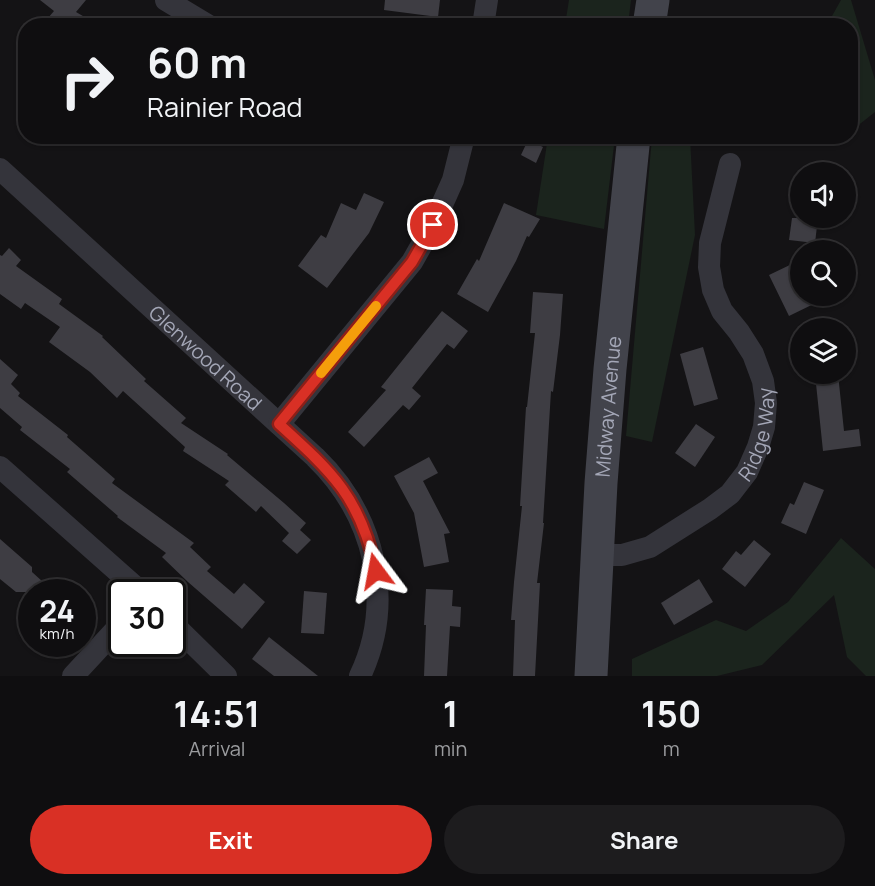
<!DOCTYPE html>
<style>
body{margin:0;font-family:Manrope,sans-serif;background:#1d1c1e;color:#f1f3f6;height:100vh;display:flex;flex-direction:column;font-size:22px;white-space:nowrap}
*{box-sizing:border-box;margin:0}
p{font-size:20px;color:#9b9c9f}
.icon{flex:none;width:33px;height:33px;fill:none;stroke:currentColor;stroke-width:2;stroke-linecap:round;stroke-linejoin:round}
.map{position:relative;height:676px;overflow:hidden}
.sheet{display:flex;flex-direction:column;background:#0f0e10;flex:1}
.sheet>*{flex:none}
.banner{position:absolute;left:18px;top:18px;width:840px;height:126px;border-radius:24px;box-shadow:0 2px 4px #0004,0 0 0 2px #2f2e30;background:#0f0e10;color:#f1f3f6;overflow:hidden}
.buttons{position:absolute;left:790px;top:162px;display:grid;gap:12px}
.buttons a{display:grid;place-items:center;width:66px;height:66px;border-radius:50%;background:#0f0e10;box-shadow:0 2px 4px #0004,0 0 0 2px #2f2e30;font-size:30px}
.speed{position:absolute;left:18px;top:579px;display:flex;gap:12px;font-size:30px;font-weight:700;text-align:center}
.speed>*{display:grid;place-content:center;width:78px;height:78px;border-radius:50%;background:#0f0e10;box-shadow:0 2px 4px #0004,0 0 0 2px #2f2e30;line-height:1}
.speed small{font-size:15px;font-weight:400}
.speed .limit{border:3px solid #111;border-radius:9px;background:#fff;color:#111}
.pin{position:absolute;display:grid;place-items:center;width:51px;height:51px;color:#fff;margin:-26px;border:3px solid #fff;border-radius:50%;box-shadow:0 2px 6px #0007}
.me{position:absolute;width:66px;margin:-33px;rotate:347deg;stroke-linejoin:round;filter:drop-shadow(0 0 4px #0008)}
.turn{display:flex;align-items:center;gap:21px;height:126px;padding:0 30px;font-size:27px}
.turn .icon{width:78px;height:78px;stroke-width:2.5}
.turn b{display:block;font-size:42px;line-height:51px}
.eta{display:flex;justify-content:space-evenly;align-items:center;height:102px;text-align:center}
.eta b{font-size:36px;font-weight:700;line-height:42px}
.action{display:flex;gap:12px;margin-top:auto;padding:12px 30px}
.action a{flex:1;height:69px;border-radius:36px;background:#d93025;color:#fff;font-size:24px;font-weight:700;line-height:69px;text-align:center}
.action a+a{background:#1d1c1e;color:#f1f3f6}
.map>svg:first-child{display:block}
.green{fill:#1b241d}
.building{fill:#3e3d43}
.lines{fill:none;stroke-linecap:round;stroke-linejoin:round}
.minor{stroke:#34343b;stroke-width:22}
.secondary{stroke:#42434b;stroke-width:33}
.route-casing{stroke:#8d1f18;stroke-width:15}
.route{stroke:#d93025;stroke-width:10}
.slow{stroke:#f59e0b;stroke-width:10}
.labels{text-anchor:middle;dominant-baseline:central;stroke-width:4.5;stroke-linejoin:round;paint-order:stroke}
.street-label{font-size:20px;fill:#a4a7b7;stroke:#0f0e10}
</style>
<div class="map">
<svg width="875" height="676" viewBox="0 0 875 676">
<rect width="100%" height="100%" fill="#141315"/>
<g class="green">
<polygon points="569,0 631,0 628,25 565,25"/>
<polygon points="841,0 851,0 875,80 875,112 851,131 850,26 827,25"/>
<polygon points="548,137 615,137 604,229 536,215"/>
<polygon points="652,137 690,137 695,235 652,442 626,436"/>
<polygon points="841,538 875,569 875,676 866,676 847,657 834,595 762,665 717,676 632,676 632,659 716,620 746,631 788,602"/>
</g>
<g class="building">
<polygon points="40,0 86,0 76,12 100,26 57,26 48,18 54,11"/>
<polygon points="385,0 440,0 438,17 384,10"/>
<polygon points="528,140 543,147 536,163 521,155"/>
<polygon points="364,193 384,202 369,233 327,288 298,266 321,235 326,238 341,203 356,210"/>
<polygon points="504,203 540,219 529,237 527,236 516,261 488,312 457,294 477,259 479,261"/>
<polygon points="792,218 818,218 815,243 789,240"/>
<polygon points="9,248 21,260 16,266 62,299 59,304 103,336 102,337 146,379 144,381 186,418 181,423 228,454 227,455 284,503 306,523 300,530 311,540 297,554 282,541 289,533 261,506 256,512 225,485 229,481 183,451 185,447 123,391 117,398 90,372 49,342 60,327 25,303 21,309 0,294 0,255 2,256"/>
<polygon points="794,263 801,278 801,296 830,296 789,316 769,275"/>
<polygon points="533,292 563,294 560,335 553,392 551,391 543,523 544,523 537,583 540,583 535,676 513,676 515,620 511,620 514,582 522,506 520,506 526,407 527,407 535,333 530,333"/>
<polygon points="442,311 468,331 454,349 447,344 412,388 421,396 409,410 403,405 364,447 348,432 386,390 381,387"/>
<polygon points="703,347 718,399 694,406 680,354"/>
<polygon points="0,359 18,375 11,384 20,393 18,396 68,435 67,437 115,479 112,483 194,543 190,547 211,567 207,571 234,594 244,583 265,602 242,629 188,582 162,557 166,553 117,517 118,516 67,472 70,469 20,430 22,427 0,408"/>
<polygon points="815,374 838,374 844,431 859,429 861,446 823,451"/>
<polygon points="696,424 715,437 695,467 675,453"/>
<polygon points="429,457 438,473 423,481 450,533 444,534 449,562 424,567 414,513 394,476"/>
<polygon points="804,482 824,490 806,534 781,523 790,503 794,505"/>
<polygon points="0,539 32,567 32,572 54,592 16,592 0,579"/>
<polygon points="754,540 771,554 745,587 722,569 736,551 741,555"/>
<polygon points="699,579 713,602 674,625 661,603"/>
<polygon points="426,589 453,590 452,606 461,607 460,627 450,626 447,676 424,676 426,625 424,625"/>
<polygon points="304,591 327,593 324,634 301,633"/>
<polygon points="269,637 318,676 274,676 252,659"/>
</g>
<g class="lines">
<g class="minor">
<polyline points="166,0 209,26"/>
<polyline points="483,26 487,0"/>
<path id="s1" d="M0,169L315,457C374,514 396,600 360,676"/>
<polyline points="279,424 412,262 433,225 453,180 464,136"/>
<polyline points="0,467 141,592"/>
<path id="s2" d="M597,555H622L650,547L710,509L730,494L747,472L758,447L764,427L766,403L763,381L753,354L739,332L722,311L713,290L709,267L710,243L730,164"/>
<polyline points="172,623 226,676"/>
<polyline points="73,676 122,623"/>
</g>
<g class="secondary">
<polyline points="649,26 653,0"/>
<path id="s3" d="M591,676L601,483L610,369L634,136"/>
</g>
</g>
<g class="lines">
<defs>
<path id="route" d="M376,571C361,498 332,472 279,424L412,262L433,225"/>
</defs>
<use href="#route" class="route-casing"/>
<use href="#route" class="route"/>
<polyline class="slow" points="321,373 376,306"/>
</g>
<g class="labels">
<g class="street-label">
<text stroke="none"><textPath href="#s1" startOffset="279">Glenwood Road</textPath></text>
<text stroke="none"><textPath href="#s3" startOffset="270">Midway Avenue</textPath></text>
<text stroke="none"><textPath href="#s2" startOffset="218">Ridge Way</textPath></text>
</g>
</g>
</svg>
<div class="buttons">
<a><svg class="icon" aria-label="sound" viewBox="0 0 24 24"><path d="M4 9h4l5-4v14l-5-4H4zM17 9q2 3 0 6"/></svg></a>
<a><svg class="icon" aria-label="search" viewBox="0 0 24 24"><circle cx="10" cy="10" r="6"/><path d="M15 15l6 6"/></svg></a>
<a><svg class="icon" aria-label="layers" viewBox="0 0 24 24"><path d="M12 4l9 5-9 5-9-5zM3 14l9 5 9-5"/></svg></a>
</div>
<div class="speed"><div>24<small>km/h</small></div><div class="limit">30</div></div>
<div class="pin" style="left:433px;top:225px;background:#d93025"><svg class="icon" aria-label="arrive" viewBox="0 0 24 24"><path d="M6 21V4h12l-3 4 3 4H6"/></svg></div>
<svg class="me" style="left:376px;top:571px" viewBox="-20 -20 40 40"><path d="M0-17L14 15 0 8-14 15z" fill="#d93025" stroke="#fff" stroke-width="4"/></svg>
<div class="banner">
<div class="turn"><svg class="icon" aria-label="right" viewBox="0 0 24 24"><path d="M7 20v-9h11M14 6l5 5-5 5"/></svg><div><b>60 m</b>Rainier Road</div></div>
</div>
</div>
<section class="sheet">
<div class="eta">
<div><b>14:51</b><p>Arrival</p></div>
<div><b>1</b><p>min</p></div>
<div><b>150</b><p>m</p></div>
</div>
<div class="action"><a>Exit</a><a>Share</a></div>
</section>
